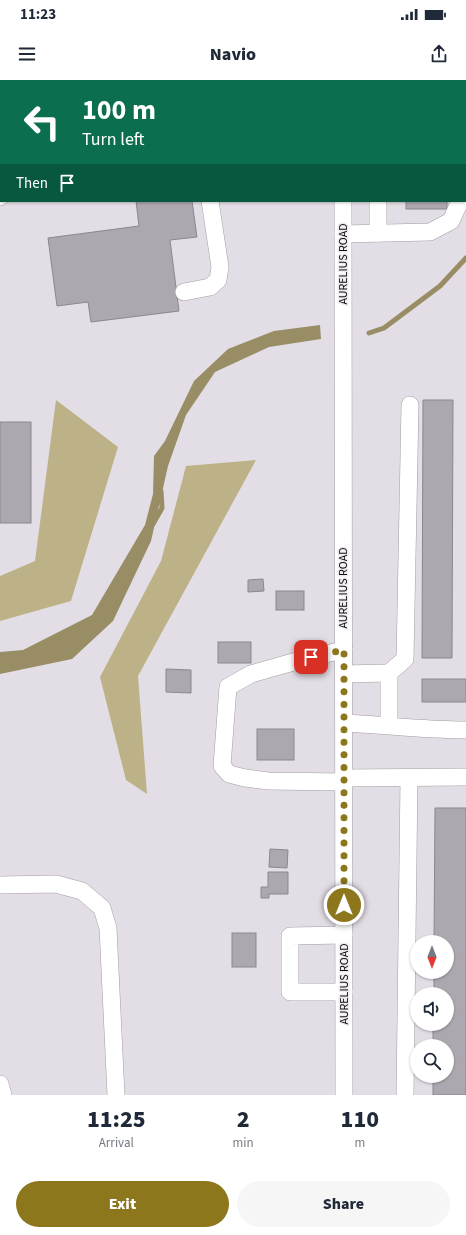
<!DOCTYPE html>
<style>
body{margin:0;font-family:"Source Sans 3",sans-serif;background:#f6f6f7;color:#1f2937;height:100vh;display:flex;flex-direction:column;font-size:15px;white-space:nowrap}
*{box-sizing:border-box;margin:0}
p{font-size:13px;color:#747a83}
.icon{flex:none;width:22px;height:22px;fill:none;stroke:currentColor;stroke-width:2;stroke-linecap:round;stroke-linejoin:round}
.map{position:relative;height:1015px;overflow:hidden}
.panel{display:flex;flex-direction:column;background:#fff;flex:1}
.panel>*{flex:none}
.guide{position:absolute;left:0px;top:0px;width:466px;height:122px;box-shadow:0 1px 3px #0004;background:#0b6e4f;color:#fff;overflow:hidden}
.needle{width:26px;rotate:180deg}
.controls{position:absolute;left:410px;top:855px;display:grid;gap:8px}
.controls a{display:grid;place-items:center;width:44px;height:44px;border-radius:50%;background:#fff;box-shadow:0 1px 3px #0004;font-size:20px}
.pin{position:absolute;display:grid;place-items:center;width:34px;height:34px;color:#fff;margin:-17px;border-radius:8px;box-shadow:0 2px 6px #0006}
.me{position:absolute;width:44px;margin:-22px;rotate:0deg;stroke-linejoin:round;filter:drop-shadow(0 0 3px #0008)}
.turn{display:flex;align-items:center;gap:14px;height:84px;padding:0 16px;font-size:18px}
.turn .icon{width:52px;height:52px;stroke-width:2.5}
.turn b{display:block;font-size:28px;line-height:34px}
.then{display:flex;align-items:center;height:38px;padding:0 16px;background:#0003;gap:8px;font-size:15px}
.eta{display:flex;justify-content:space-evenly;align-items:center;height:68px;text-align:center}
.eta b{font-size:24px;font-weight:800;line-height:28px}
.button{display:flex;gap:8px;margin-top:auto;padding:8px 16px}
.button a{flex:1;height:46px;border-radius:24px;background:#8d771c;color:#fff;font-size:16px;font-weight:800;line-height:46px;text-align:center}
.button a+a{background:#f6f6f7;color:#1f2937}
.status{display:flex;justify-content:space-between;align-items:center;height:28px;padding:0 20px;background:#fff;direction:ltr}
.status svg{height:11px;fill:currentColor}
header{display:flex;justify-content:space-between;align-items:center;height:52px;padding:0 16px;background:#fff;font-size:18px;font-weight:800}
.map>svg:first-child{display:block}
.forest{fill:#bdb287}
.water{fill:#988d64}
.lines{fill:none;stroke-linecap:round;stroke-linejoin:round}
.stream{stroke:#988d64;stroke-width:5}
.building{fill:#ada8af;stroke:#8b878d}
.minor-casing{stroke:#a29da4;stroke-width:18}
.minor{stroke:#fff;stroke-width:17}
.route{stroke:#8d771c;stroke-width:7;stroke-dasharray:0 12.6}
.labels{text-anchor:middle;dominant-baseline:central;stroke-width:3;stroke-linejoin:round;paint-order:stroke}
.street-label{font-size:12px;fill:#0d0b0e;stroke:#f0ebf2}
</style>
<div class="status"><b>11:23</b><svg viewBox="0 0 49 12"><path d="M0 12V9h3v3zM5 12V6h3v6zM10 12V3h3v9zM15 12V0h3v12zM26 1h20v11H26zM47 4h2v5h-2z"/></svg></div>
<header><svg class="icon" aria-label="menu" viewBox="0 0 24 24"><path d="M4 6h16M4 12h16M4 18h16"/></svg>Navio<svg class="icon" aria-label="share" viewBox="0 0 24 24"><path d="M12 15V3M7 8l5-5 5 5M5 13v7h14v-7"/></svg></header>
<div class="map">
<svg width="466" height="1015" viewBox="0 0 466 1015">
<rect width="100%" height="100%" fill="#e3dee5"/>
<g class="forest">
<polygon points="56,320 118,367 71,521 0,541 0,496 35,481"/>
<polygon points="256,380 138,596 147,714 126,700 100,597 161,481 186,386"/>
</g>
<polygon class="water" points="320,245 321,259 269,267 215,292 186,335 168,386 151,461 113,541 72,579 0,594 0,572 23,570 92,535 145,445 153,414 154,376 165,361 194,301 228,269 274,251"/>
<g class="lines">
<g class="stream">
<polyline points="369,253 384,248 440,206 466,178"/>
<polyline points="153,444 162,428 161,411"/>
</g>
</g>
<g class="building">
<rect x="407" y="0" width="40" height="1"/>
<polygon points="136,121 192,121 197,157 170,160 179,231 91,242 88,222 57,226 48,158 139,146"/>
<rect x="406" y="121" width="41" height="8"/>
<polygon points="423,320 453,320 452,578 422,578"/>
<rect x="0" y="342" width="31" height="101"/>
<polygon points="263,499 264,511 248,512 248,500"/>
<rect x="276" y="511" width="28" height="19"/>
<rect x="218" y="562" width="33" height="21"/>
<polygon points="166,589 191,590 191,613 166,612"/>
<rect x="422" y="599" width="44" height="23"/>
<rect x="257" y="649" width="37" height="31"/>
<polygon points="435,728 466,728 466,1015 433,1015 433,996 447,996 447,966 433,966 433,944 447,944 447,914 434,914 434,892 447,892 447,862 434,862"/>
<polygon points="270,769 288,770 287,788 269,787"/>
<polygon points="268,792 288,792 288,814 269,814 269,818 261,818 261,807 268,807"/>
<rect x="232" y="853" width="24" height="34"/>
</g>
<g class="lines">
<defs>
<g id="minor">
<polyline points="344,1 344,0"/>
<polyline points="378,1 378,0"/>
<polyline points="465,69 466,58"/>
<polyline points="0,117 1,116"/>
<polyline points="343,121 344,1015"/>
<polyline points="378,153 378,121"/>
<polyline points="343,154 430,152 451,141 460,121"/>
<polyline points="184,212 210,207 218,200 220,187 210,121"/>
<polyline points="344,570 311,577 251,594 228,607 222,686 229,694 245,698 268,701 344,702"/>
<polyline points="344,594 389,593"/>
<path d="M344,643C385,645 425,650 466,650"/>
<polyline points="389,645 389,593 405,579 410,325"/>
<polyline points="344,698 466,697"/>
<polyline points="0,805 56,804 82,811 102,828 108,848 116,1015"/>
<polyline points="344,855 290,856 290,912 344,912"/>
<polyline points="0,1004 3,1015"/>
<polyline points="405,1015 409,698"/>
</g>
</defs>
<use href="#minor" class="minor-casing"/>
<use href="#minor" class="minor"/>
</g>
<g class="lines">
<polyline class="route" points="311,577 344,570 344,825"/>
</g>
<g class="labels">
<g class="street-label">
<text transform="translate(343 184) rotate(-90)">AURELIUS ROAD</text>
<text transform="translate(343 508) rotate(-90)">AURELIUS ROAD</text>
<text transform="translate(344 904) rotate(-90)">AURELIUS ROAD</text>
</g>
</g>
</svg>
<div class="controls">
<a><svg class="needle" viewBox="-14 -14 28 28"><path d="M0-13l5 13h-10z" fill="#e53935"/><path d="M0 13l5-13h-10z" fill="#747a83"/></svg></a>
<a><svg class="icon" aria-label="sound" viewBox="0 0 24 24"><path d="M4 9h4l5-4v14l-5-4H4zM17 9q2 3 0 6"/></svg></a>
<a><svg class="icon" aria-label="search" viewBox="0 0 24 24"><circle cx="10" cy="10" r="6"/><path d="M15 15l6 6"/></svg></a>
</div>
<div class="pin" style="left:311px;top:577px;background:#d93025"><svg class="icon" aria-label="arrive" viewBox="0 0 24 24"><path d="M6 21V4h12l-3 4 3 4H6"/></svg></div>
<svg class="me" style="left:344px;top:825px" viewBox="-20 -20 40 40"><circle r="17" fill="#8d771c" stroke="#fff" stroke-width="3"/><path d="M0-11L8 9 0 5-8 9z" fill="#fff"/></svg>
<div class="guide">
<div class="turn"><svg class="icon" aria-label="left" viewBox="0 0 24 24"><path d="M17 20v-9H6M10 6l-5 5 5 5"/></svg><div><b>100 m</b>Turn left</div></div>
<div class="then">Then<svg class="icon" aria-label="arrive" viewBox="0 0 24 24"><path d="M6 21V4h12l-3 4 3 4H6"/></svg></div>
</div>
</div>
<section class="panel">
<div class="eta">
<div><b>11:25</b><p>Arrival</p></div>
<div><b>2</b><p>min</p></div>
<div><b>110</b><p>m</p></div>
</div>
<div class="button"><a>Exit</a><a>Share</a></div>
</section>
